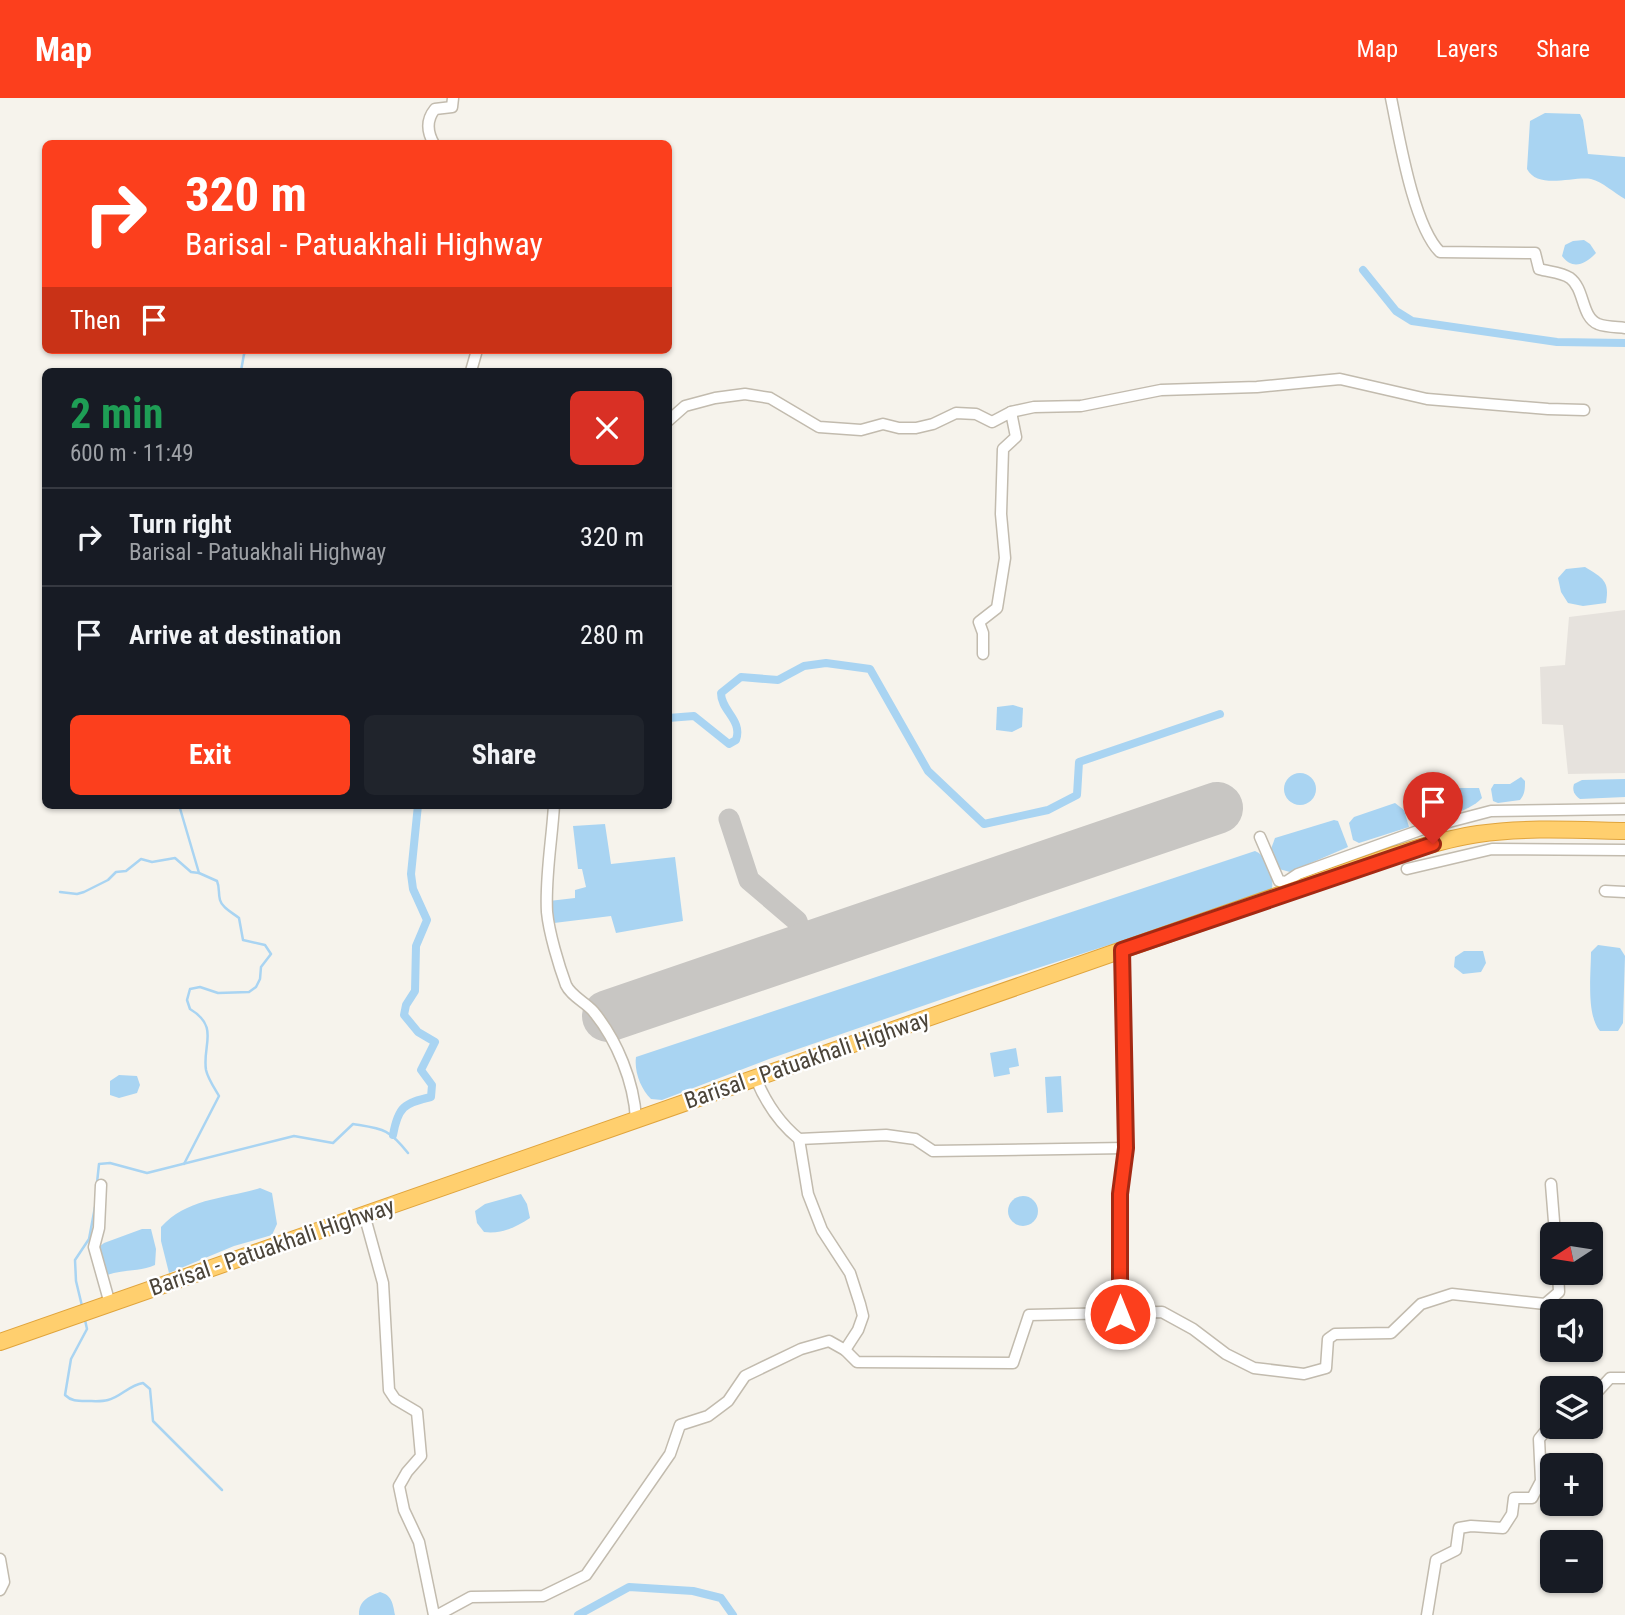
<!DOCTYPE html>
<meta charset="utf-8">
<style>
body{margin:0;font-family:"Roboto Condensed",sans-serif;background:#20242c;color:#f1f3f6;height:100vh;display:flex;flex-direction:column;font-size:26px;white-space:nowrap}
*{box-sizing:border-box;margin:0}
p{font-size:23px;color:#9ea1a6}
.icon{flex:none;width:38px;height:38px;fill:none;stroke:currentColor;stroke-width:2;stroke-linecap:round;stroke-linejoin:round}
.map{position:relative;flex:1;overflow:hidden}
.details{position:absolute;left:42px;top:270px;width:630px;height:441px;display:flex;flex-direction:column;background:#171b24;border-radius:10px;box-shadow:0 2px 5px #0004}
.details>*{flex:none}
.banner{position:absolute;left:42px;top:42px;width:630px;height:214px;border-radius:10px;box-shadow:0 2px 5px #0004;background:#fc3f1d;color:#fff;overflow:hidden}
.needle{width:46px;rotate:258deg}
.controls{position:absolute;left:1540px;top:1124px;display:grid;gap:14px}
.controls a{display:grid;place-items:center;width:63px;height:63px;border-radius:10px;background:#171b24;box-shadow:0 2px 5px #0004;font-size:35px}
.pin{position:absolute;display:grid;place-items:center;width:60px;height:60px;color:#fff;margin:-72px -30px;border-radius:50% 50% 50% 0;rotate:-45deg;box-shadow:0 0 7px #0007}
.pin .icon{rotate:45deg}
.me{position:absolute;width:77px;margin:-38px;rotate:0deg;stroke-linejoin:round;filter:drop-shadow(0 0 5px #0008)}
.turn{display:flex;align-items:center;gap:24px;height:147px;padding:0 28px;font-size:32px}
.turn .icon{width:91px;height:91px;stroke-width:2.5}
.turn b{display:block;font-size:49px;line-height:60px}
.then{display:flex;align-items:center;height:66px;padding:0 28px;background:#0003;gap:14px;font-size:26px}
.round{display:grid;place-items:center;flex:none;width:74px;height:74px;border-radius:10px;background:#20242c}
.overview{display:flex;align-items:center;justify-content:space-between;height:119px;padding:0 28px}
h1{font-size:42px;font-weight:700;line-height:52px;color:#1e9e55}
.action{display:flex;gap:14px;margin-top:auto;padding:14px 28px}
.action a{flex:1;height:80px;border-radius:10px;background:#fc3f1d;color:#fff;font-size:28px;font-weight:700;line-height:80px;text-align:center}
.action a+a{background:#20242c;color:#f1f3f6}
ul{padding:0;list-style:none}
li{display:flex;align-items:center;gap:21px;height:98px;padding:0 28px;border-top:2px solid #363941}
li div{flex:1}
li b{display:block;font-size:26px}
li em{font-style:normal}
header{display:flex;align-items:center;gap:42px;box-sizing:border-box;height:98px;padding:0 35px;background:#fc3f1d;color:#fff}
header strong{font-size:33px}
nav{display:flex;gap:38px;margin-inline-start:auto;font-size:24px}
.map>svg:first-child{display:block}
.industrial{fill:#e6e2dd}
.water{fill:#a9d4f2}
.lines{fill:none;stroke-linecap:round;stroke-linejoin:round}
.stream{stroke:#a9d4f2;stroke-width:2.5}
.canal{stroke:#a9d4f2;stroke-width:8}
.taxiway{stroke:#c8c6c3;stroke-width:21}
.runway{stroke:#c8c6c3;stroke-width:52}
.minor-casing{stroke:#c2bbae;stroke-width:13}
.highway-casing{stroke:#e0a43c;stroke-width:18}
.minor{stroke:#fff;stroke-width:10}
.highway{stroke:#ffcf6e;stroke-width:16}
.route-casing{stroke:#a42913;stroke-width:18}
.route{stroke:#fc3f1d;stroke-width:12}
.labels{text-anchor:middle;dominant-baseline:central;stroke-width:5;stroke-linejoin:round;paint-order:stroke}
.street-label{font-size:23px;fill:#4b4439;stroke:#fff}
</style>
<header>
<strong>Map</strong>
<nav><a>Map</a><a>Layers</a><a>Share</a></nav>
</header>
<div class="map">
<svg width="1625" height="1517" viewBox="0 0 1625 1517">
<rect width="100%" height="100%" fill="#f6f3ec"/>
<polygon class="industrial" points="1625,512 1625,675 1568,676 1563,627 1542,626 1540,569 1565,567 1569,519"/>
<g class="water">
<path d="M1545,15L1580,16L1583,22L1588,56L1625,59V101C1614,95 1603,84 1591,81C1573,78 1538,92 1527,71L1530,23Z"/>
<path d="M1584,142L1590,146L1596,155C1585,167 1572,172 1562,158L1565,147L1573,143Z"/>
<path d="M1585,469C1603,480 1610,483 1606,505L1583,508L1568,505L1561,494L1558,480L1566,471Z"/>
<polygon points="1013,607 1023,610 1022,629 1012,634 996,632 997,609"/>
<circle cx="1300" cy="691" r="16"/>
<path d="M1521,679L1525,683C1525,691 1525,696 1520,702L1498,705L1493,703L1491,691L1494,686H1510Z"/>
<path d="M1625,681V699L1580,701C1574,697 1572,692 1574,686L1582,682Z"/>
<path d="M1458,690H1479L1482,700C1467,715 1444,719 1423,721L1418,716L1417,702L1433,695Z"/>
<polygon points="1395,705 1404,712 1409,729 1359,745 1353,742 1349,725 1354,719"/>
<polygon points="1334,722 1338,723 1348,749 1290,774 1279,771 1271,751 1275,740"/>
<polygon points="605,726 611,766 675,759 683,823 616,835 611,818 554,825 549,803 575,800 575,792 586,789 582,771 578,771 573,728"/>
<path d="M1255,753C1268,758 1274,778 1272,791L1239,805L963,894L769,961L662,1002L651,1001C641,991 634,974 636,959L639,958Z"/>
<path d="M1598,847L1620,850L1625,858L1623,925L1618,933H1600C1586,917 1591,876 1591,854Z"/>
<polygon points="1464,853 1483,853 1486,865 1481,874 1463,876 1454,869 1455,859"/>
<polygon points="1016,950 1019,968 1009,970 1010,976 994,979 990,955"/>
<polygon points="119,977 137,978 140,987 137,995 119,1000 110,997 110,983"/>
<polygon points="1061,978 1063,1014 1047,1015 1045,979"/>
<path d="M260,1090L272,1095L277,1126L272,1137L234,1148L169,1175L161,1143V1129C187,1100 224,1101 260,1090Z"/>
<path d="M521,1096L527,1106L530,1120C515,1130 501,1136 484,1134L477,1125L475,1113L485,1106Z"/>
<circle cx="1023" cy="1113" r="15"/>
<path d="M142,1131H151L156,1151L155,1167C140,1174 123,1171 107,1177L99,1149L104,1145Z"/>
<path d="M380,1494C392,1497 393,1506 395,1517H359C359,1503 367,1499 380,1494Z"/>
</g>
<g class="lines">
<g class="stream">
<polyline points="241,273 244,256 248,252"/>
<path d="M179,707L199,775L217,783C220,790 218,795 220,802C222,810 233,815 239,820L243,842L265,847L271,856L261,869L260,881L256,889L249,894L218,895L200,889L190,891L187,902L190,911C220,929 202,947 206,972C208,981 215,991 219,998L184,1066"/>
<polyline points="60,794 77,796 84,794 108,782 116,774 126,773 141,761 152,764 175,760 191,774 199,775"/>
<path d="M97,1085L99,1066L110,1065L147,1075L294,1038L333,1045L353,1026C383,1031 388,1030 408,1055"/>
<polyline points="82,1208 76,1183 75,1162 89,1141 95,1109"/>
<path d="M85,1222L87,1231L71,1261L65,1297C71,1303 77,1303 86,1303C93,1303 101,1304 108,1302C121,1299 129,1287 143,1285L150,1291L153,1323L222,1392"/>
</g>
<g class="canal">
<polyline points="1363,172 1396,213 1412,223 1557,244 1625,245"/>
<path d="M668,620L694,618L729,646L736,642C743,622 721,613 721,595L741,579L778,582L804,568L826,565L870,571L928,673L984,726L1048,712L1077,697L1079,664L1220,616"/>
<path d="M393,1037C398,1009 404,1005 431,999L432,987L421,972L435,944L418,934L404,917L406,907L415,893L416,848L427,822L413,791L411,776L418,707"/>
<polyline points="578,1517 629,1489 693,1493 721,1500 733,1517"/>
</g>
<polyline class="taxiway" points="729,721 749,782 797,823 806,851"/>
<polyline class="runway" points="608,918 1217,710"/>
<defs>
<g id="minor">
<path d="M1391,0C1399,38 1413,127 1440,154L1535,155L1539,171C1549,174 1561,174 1570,180C1585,191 1581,219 1598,226C1606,229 1617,229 1625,230"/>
<path d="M434,46C427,34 426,22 435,11L452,9L453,0"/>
<polyline points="471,273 477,252"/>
<polyline points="1011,314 1034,309 1081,308 1161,292 1257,289 1340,281 1427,301 1548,311 1584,312"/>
<polyline points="668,323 685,308 715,300 745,296 770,300 819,329 861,332 883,326 899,330 916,330 933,326 956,315 976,316 992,324 1011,314 1016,339 1003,351 1001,416 1005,460 997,510 979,524 983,535 983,556"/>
<path d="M554,707C552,742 545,779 547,814C549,835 559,868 566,887C571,898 585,904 593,913C617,942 634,984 636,1021"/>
<polyline points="1260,739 1279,783 1286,784 1298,776 1426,730 1491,713 1625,711"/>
<polyline points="1407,771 1492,751 1625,752"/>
<polyline points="1605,793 1625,794"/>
<path d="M756,981C766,1005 779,1025 799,1041L886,1037L915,1041L933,1053L1126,1050"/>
<polyline points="799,1041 808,1096 822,1132 850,1175 860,1206 863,1218 858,1232 845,1252"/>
<polyline points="1551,1086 1555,1136"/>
<polyline points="101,1087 99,1130 94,1149 110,1206"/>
<polyline points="364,1116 383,1185 389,1292 395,1301 417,1314 421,1358 407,1374 399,1388 404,1412 419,1444 434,1517"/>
<polyline points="1120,1216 1120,1096 1126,1050 1122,852"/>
<polyline points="1591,1301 1610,1280 1625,1280"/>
<polyline points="0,1461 4,1484 0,1492"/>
<polyline points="438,1517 471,1499 543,1498 586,1477 670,1356 680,1327 708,1318 728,1303 745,1278 801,1251 829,1243 845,1252 857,1264 1013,1265 1029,1217 1162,1214 1193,1231 1226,1256 1254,1270 1304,1276 1326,1270 1328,1241 1335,1236 1391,1235 1421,1206 1452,1196 1545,1206 1559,1194 1558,1174"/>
<polyline points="1427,1517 1436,1462 1456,1452 1459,1430 1471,1428 1503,1430 1512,1416 1514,1400 1532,1400 1541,1383 1539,1341 1552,1325"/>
</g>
<path id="highway" d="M0,1244L1394,757C1422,749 1449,740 1478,736C1526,729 1577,732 1625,733"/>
</defs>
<use href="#minor" class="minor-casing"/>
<use href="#highway" class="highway-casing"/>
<use href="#minor" class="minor"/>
<use href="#highway" class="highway"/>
</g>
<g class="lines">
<defs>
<polyline id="route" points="1120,1216 1120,1096 1126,1050 1122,852 1433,746"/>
</defs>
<use href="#route" class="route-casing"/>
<use href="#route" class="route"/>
</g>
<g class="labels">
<g class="street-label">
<text transform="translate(807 962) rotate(-19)">Barisal - Patuakhali Highway</text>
<text transform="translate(272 1149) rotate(-19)">Barisal - Patuakhali Highway</text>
</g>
</g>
</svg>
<div class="controls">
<a><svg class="needle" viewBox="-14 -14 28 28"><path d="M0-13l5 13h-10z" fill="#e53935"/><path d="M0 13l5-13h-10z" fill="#9ea1a6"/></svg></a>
<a><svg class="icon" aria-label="sound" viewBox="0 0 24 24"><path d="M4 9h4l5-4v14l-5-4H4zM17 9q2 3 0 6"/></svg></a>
<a><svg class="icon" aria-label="layers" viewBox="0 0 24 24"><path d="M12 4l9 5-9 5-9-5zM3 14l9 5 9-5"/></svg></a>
<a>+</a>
<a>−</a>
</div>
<div class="pin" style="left:1433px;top:746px;background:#d93025"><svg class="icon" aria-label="arrive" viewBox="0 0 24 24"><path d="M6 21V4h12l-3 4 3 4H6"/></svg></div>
<svg class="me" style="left:1120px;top:1216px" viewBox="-20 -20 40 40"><circle r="17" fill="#fc3f1d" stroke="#fff" stroke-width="3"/><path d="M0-11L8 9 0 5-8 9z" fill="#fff"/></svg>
<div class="banner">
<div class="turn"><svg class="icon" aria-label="right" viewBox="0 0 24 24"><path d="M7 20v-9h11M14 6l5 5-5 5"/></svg><div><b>320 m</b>Barisal - Patuakhali Highway</div></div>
<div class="then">Then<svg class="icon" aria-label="arrive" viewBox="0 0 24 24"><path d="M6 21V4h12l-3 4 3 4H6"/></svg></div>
</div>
<section class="details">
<div class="overview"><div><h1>2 min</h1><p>600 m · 11:49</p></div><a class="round" style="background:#d93025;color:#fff"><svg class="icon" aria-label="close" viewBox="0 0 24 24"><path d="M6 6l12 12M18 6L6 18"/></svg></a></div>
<ul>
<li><svg class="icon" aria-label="right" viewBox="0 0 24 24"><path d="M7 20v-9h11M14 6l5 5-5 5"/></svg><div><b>Turn right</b><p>Barisal - Patuakhali Highway</p></div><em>320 m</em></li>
<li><svg class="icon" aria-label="arrive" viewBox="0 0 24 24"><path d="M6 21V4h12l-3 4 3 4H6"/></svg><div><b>Arrive at destination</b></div><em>280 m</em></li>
</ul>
<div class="action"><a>Exit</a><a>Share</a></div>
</section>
</div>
